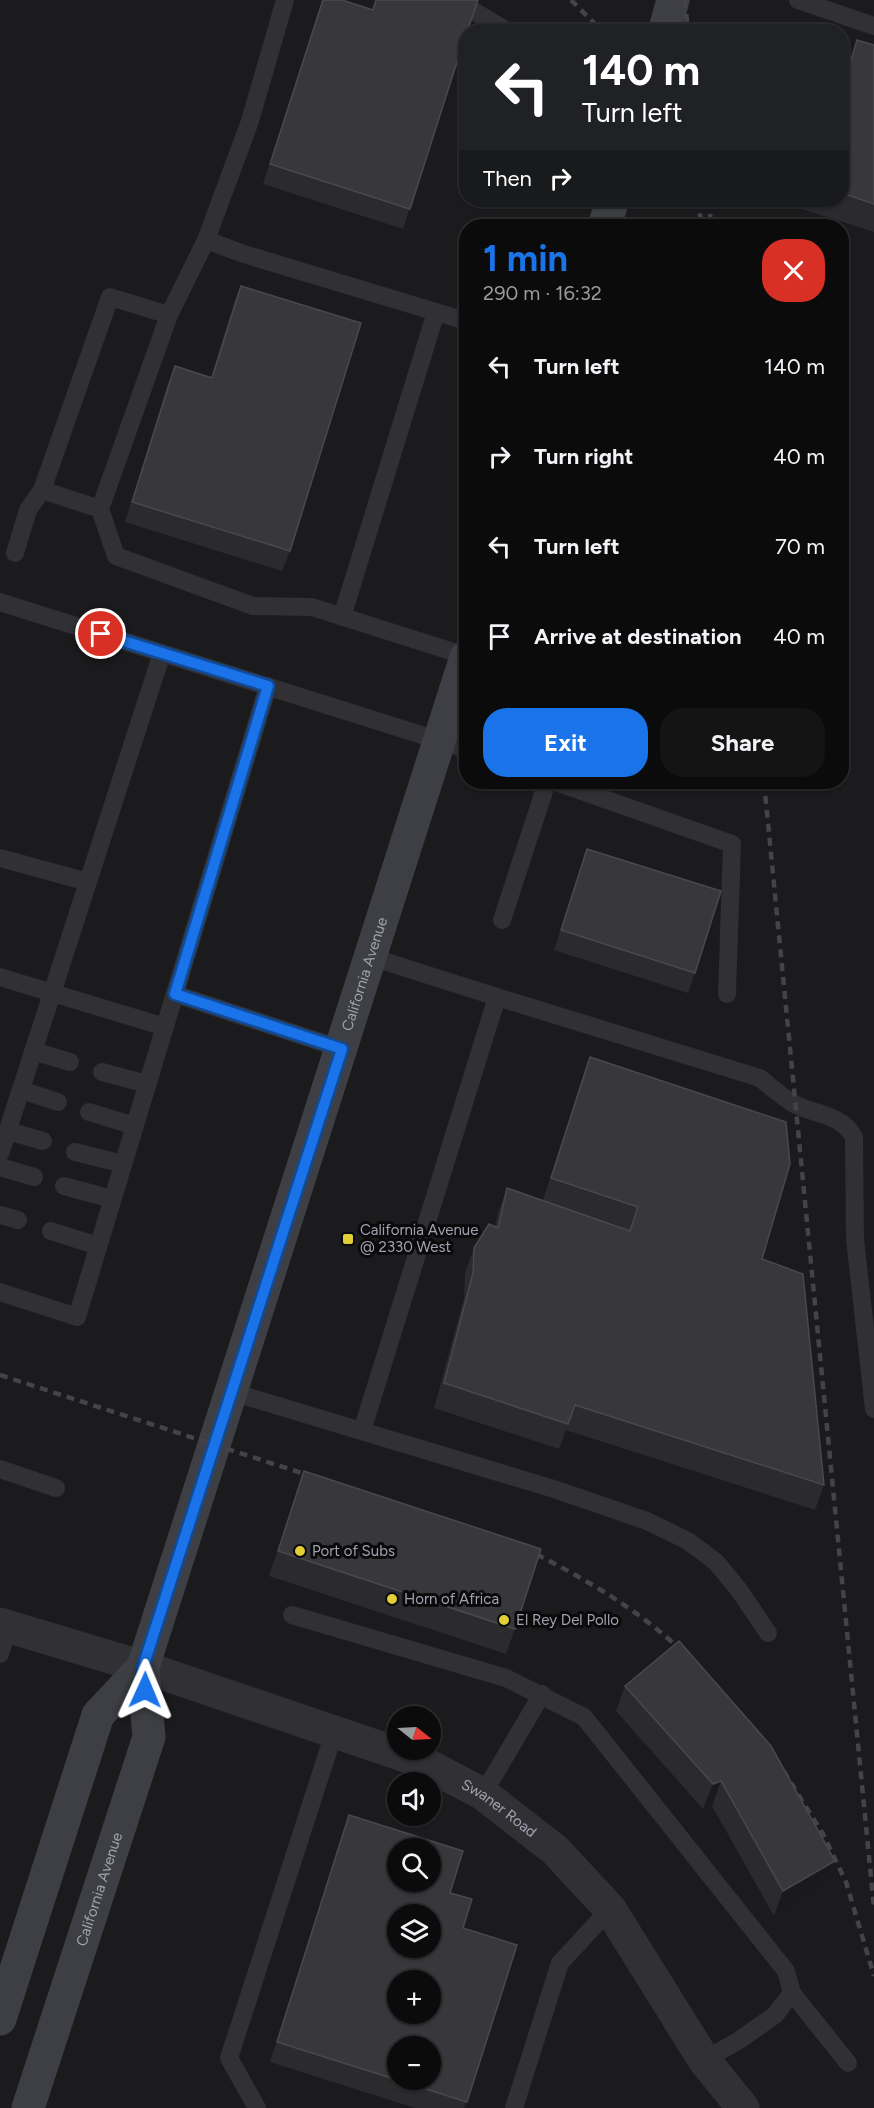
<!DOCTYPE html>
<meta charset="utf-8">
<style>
body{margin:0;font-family:Figtree,sans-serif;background:#141415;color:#f1f3f6;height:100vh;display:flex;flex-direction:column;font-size:22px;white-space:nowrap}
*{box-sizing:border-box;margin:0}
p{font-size:20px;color:#9a9b9d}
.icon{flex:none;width:33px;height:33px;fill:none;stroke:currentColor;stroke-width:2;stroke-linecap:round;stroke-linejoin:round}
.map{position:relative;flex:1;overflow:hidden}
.drawer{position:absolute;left:459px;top:219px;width:390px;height:570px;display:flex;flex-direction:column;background:#0b0b0c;border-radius:24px;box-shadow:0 2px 4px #0004,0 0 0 2px #2b2b2d}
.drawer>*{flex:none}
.guide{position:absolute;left:459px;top:24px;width:390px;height:183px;border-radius:24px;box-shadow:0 2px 4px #0004,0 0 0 2px #2b2b2d;background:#202124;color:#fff;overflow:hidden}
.needle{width:39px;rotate:108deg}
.controls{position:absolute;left:387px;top:1706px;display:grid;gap:12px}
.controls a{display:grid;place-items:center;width:54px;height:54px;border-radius:50%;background:#0b0b0c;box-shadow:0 2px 4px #0004,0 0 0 2px #2b2b2d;font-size:30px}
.pin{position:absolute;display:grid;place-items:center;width:51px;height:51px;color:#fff;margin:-26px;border:3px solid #fff;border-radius:50%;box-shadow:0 2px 6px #0007}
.me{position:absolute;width:66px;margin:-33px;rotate:1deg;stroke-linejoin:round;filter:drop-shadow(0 0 4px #0008)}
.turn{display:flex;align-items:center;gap:21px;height:126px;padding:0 24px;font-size:27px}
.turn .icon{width:78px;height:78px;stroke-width:2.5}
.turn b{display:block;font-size:42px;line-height:51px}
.then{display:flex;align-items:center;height:57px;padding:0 24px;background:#0003;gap:12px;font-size:22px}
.round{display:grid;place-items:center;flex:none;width:63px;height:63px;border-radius:24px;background:#141415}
.headline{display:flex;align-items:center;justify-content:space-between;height:102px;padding:0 24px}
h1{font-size:36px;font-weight:700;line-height:45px;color:#1a73e8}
.action{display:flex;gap:12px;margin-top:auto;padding:12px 24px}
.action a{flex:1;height:69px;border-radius:24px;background:#1a73e8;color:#fff;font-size:24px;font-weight:700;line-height:69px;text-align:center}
.action a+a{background:#141415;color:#f1f3f6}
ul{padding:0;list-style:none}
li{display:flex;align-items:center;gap:18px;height:90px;padding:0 24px}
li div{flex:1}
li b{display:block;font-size:22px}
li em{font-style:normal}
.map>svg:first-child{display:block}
.built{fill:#1b1b1d;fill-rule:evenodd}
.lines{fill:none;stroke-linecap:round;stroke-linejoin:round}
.lane{stroke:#303035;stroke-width:18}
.street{stroke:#303035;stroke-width:33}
.secondary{stroke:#3e3f44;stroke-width:33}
.rail{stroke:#434349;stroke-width:4.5;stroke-dasharray:8 6;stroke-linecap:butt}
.wall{fill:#2b2b2e}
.shaded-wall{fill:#1a1a1c}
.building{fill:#38383c;stroke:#48484e;stroke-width:1.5;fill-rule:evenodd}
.route-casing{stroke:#114b97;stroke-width:15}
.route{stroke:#1a73e8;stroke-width:10}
.poi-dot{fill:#e2ce35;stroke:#0a0a0b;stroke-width:2}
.labels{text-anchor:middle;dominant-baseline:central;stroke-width:6;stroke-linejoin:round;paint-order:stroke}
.street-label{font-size:15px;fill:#a1a2b0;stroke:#0a0a0b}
.poi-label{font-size:15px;fill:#a1a2b0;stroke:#0a0a0b;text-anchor:start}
</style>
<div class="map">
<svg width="874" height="2108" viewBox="0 0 874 2108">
<rect width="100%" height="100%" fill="#0f0f10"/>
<path class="built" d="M0,0H874V2108H0ZM466,32H842V200H466ZM466,226H842V782H466ZM398,1716H430V1749H398ZM398,1782H430V1815H398ZM398,1848H430V1881H398ZM398,1914H430V1947H398ZM398,1980H430V2013H398ZM398,2046H430V2079H398Z"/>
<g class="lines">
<g class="lane">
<polyline points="285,0 250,121 206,240 244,254 466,321"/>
<polyline points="455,0 509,32"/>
<polyline points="798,0 874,26"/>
<polyline points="206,240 169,315 100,509 116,556 253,606 312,607 466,656"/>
<polyline points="42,490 100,509"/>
<polyline points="15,553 28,510 42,490 110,297 169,315"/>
<polyline points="0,602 466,749"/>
<polyline points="342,617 436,312"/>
<polyline points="556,782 732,844 727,994"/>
<polyline points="0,858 88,882"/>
<polyline points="502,920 547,782"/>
<polyline points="0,977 165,1027"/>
<polyline points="175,994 342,1049"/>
<path d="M497,997L760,1078C771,1087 782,1097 794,1104C815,1115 842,1114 854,1137L855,1239L874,1409"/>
<polyline points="33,1051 70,1062"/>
<polyline points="102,1072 147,1084"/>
<polyline points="21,1090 58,1102"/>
<polyline points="89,1112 135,1126"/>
<polyline points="8,1131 43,1141"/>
<polyline points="75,1152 123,1164"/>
<polyline points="0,1154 162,653"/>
<polyline points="0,1167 34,1177"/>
<polyline points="64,1186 112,1199"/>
<polyline points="0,1215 18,1220"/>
<polyline points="51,1231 98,1246"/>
<polyline points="0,1292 77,1317 268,686"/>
<polyline points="232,1392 554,1489 647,1521 688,1541 716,1562 739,1590 768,1633"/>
<polyline points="362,1431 497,997 371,957"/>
<polyline points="0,1469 56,1488"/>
<polyline points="292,1615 506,1678 584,1717 786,1971 792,1993 775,2015 738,2041 704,2060"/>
<polyline points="0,1654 9,1626"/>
<polyline points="483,1794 542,1694"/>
<polyline points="792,1993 848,2063"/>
<polyline points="257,2108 229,2058 334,1733"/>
<polyline points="514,2108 560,1963 610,1909"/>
</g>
<path class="street" id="s1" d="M0,1624L143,1667L420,1761L483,1794L555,1850L610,1909L704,2060L743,2108"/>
<g class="secondary">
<polyline points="664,32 673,0"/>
<polyline points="604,226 613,200"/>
<polyline points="0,2019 98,1715 143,1667"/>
<path id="s2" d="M28,2108L149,1737L143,1667L466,657"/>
</g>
<g class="rail">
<polyline points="571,0 603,32"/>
<polyline points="685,0 688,32"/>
<polyline points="696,200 703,226"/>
<polyline points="709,200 711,226"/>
<polyline points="764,782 874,1908"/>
<polyline points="0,1375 320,1479"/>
<path d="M524,1548C582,1577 639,1609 686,1655"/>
<polyline points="776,1759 823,1834 846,1882 874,1976"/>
</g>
</g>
<g class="wall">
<polygon points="322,0 372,10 375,0 478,0 403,229 263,184"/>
<polygon points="857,40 874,45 874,232 802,209 805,200 842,200 842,86"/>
<polygon points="241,286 290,551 282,571 125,522 167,386 175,366 211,377 233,306"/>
<polygon points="587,849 695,973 688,993 554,950"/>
<polygon points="590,1057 762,1259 824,1485 815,1510 566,1430 559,1449 434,1408 464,1298 465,1273 474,1248 495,1227 498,1213 507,1188 543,1200 581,1082"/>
<polygon points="304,1471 515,1629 506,1654 269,1576"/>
<polygon points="625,1686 835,1861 826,1886 774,1916 712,1806 703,1809 616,1711"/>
<polygon points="349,1815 463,1928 517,1945 464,2108 415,2108 270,2062 342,1835"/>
</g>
<g class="shaded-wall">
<polygon points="721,1781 712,1806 703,1809 713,1784"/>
<polygon points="835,1861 826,1886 774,1916 783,1891"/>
</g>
<g class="building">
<polygon points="323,0 342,0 373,10 376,0 478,0 467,32 466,32 466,34 410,209 270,164"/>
<polygon points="857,40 874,45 874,204 842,193 842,90"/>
<polygon points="241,286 361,323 290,551 132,502 175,366 212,378"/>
<polygon points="587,849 721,891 695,973 561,930"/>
<polygon points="590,1057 786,1122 790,1164 762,1259 803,1274 824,1485 575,1405 568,1424 444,1383 473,1273 474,1248 489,1224 498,1228 507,1188 630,1231 638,1207 551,1178"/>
<polygon points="304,1471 541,1549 515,1629 278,1551"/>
<polygon points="679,1641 771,1746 835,1861 783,1891 721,1781 713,1784 625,1686"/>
<path d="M349,1815L463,1851L450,1893L472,1899L463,1928L517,1945L467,2102L277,2042ZM398,1848H430V1881H398ZM398,1914H430V1947H398ZM398,1980H430V2013H398ZM398,2046H430V2079H398Z"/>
</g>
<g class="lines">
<defs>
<polyline id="route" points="101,634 268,686 175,994 342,1049 143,1667 145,1690"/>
</defs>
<use href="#route" class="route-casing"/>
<use href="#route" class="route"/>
</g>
<g class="poi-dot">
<rect x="342" y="1233" width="12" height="12" rx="3"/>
<circle cx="300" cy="1551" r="6"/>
<circle cx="392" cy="1599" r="6"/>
<circle cx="504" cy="1620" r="6"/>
</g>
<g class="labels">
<g class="street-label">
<text stroke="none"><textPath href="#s2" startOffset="1188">California Avenue</textPath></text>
<text stroke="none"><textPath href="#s1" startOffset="534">Swaner Road</textPath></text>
<text stroke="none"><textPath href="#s2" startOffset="230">California Avenue</textPath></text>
</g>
<g class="poi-label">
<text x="360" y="1230">California Avenue<tspan x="360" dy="17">@ 2330 West</tspan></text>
<text x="312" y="1551">Port of Subs</text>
<text x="404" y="1599">Horn of Africa</text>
<text x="516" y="1620">El Rey Del Pollo</text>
</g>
</g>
</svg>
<div class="controls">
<a><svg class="needle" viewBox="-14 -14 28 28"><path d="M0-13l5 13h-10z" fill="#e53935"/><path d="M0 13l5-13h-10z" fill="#9a9b9d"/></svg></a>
<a><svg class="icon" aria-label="sound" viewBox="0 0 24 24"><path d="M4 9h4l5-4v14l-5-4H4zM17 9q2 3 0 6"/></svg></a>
<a><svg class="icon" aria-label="search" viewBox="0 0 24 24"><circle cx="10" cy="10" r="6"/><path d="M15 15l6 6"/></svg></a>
<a><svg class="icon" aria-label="layers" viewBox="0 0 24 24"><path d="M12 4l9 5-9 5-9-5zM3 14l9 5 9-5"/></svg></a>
<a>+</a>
<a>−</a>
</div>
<div class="pin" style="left:101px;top:634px;background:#d93025"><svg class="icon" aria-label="arrive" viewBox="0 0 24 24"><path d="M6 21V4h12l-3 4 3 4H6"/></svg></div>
<svg class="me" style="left:145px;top:1690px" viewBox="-20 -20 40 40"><path d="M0-17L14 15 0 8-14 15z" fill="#1a73e8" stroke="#fff" stroke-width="4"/></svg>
<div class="guide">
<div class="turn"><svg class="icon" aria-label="left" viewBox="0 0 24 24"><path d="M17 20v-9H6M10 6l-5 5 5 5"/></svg><div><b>140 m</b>Turn left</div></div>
<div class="then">Then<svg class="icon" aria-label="right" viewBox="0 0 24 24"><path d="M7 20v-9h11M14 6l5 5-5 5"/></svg></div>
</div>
<section class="drawer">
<div class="headline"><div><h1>1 min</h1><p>290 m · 16:32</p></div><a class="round" style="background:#d93025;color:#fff"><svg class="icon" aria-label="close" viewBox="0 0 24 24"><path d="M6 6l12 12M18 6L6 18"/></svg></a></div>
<ul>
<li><svg class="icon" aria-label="left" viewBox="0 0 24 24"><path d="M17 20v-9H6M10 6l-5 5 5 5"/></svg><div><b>Turn left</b></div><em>140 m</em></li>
<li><svg class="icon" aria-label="right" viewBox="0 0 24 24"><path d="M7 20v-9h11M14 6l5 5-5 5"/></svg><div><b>Turn right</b></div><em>40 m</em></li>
<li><svg class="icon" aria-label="left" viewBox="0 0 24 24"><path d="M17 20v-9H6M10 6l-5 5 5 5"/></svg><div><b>Turn left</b></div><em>70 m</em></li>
<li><svg class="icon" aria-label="arrive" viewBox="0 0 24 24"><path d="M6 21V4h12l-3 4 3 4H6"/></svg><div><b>Arrive at destination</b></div><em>40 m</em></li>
</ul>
<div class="action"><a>Exit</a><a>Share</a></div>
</section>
</div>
